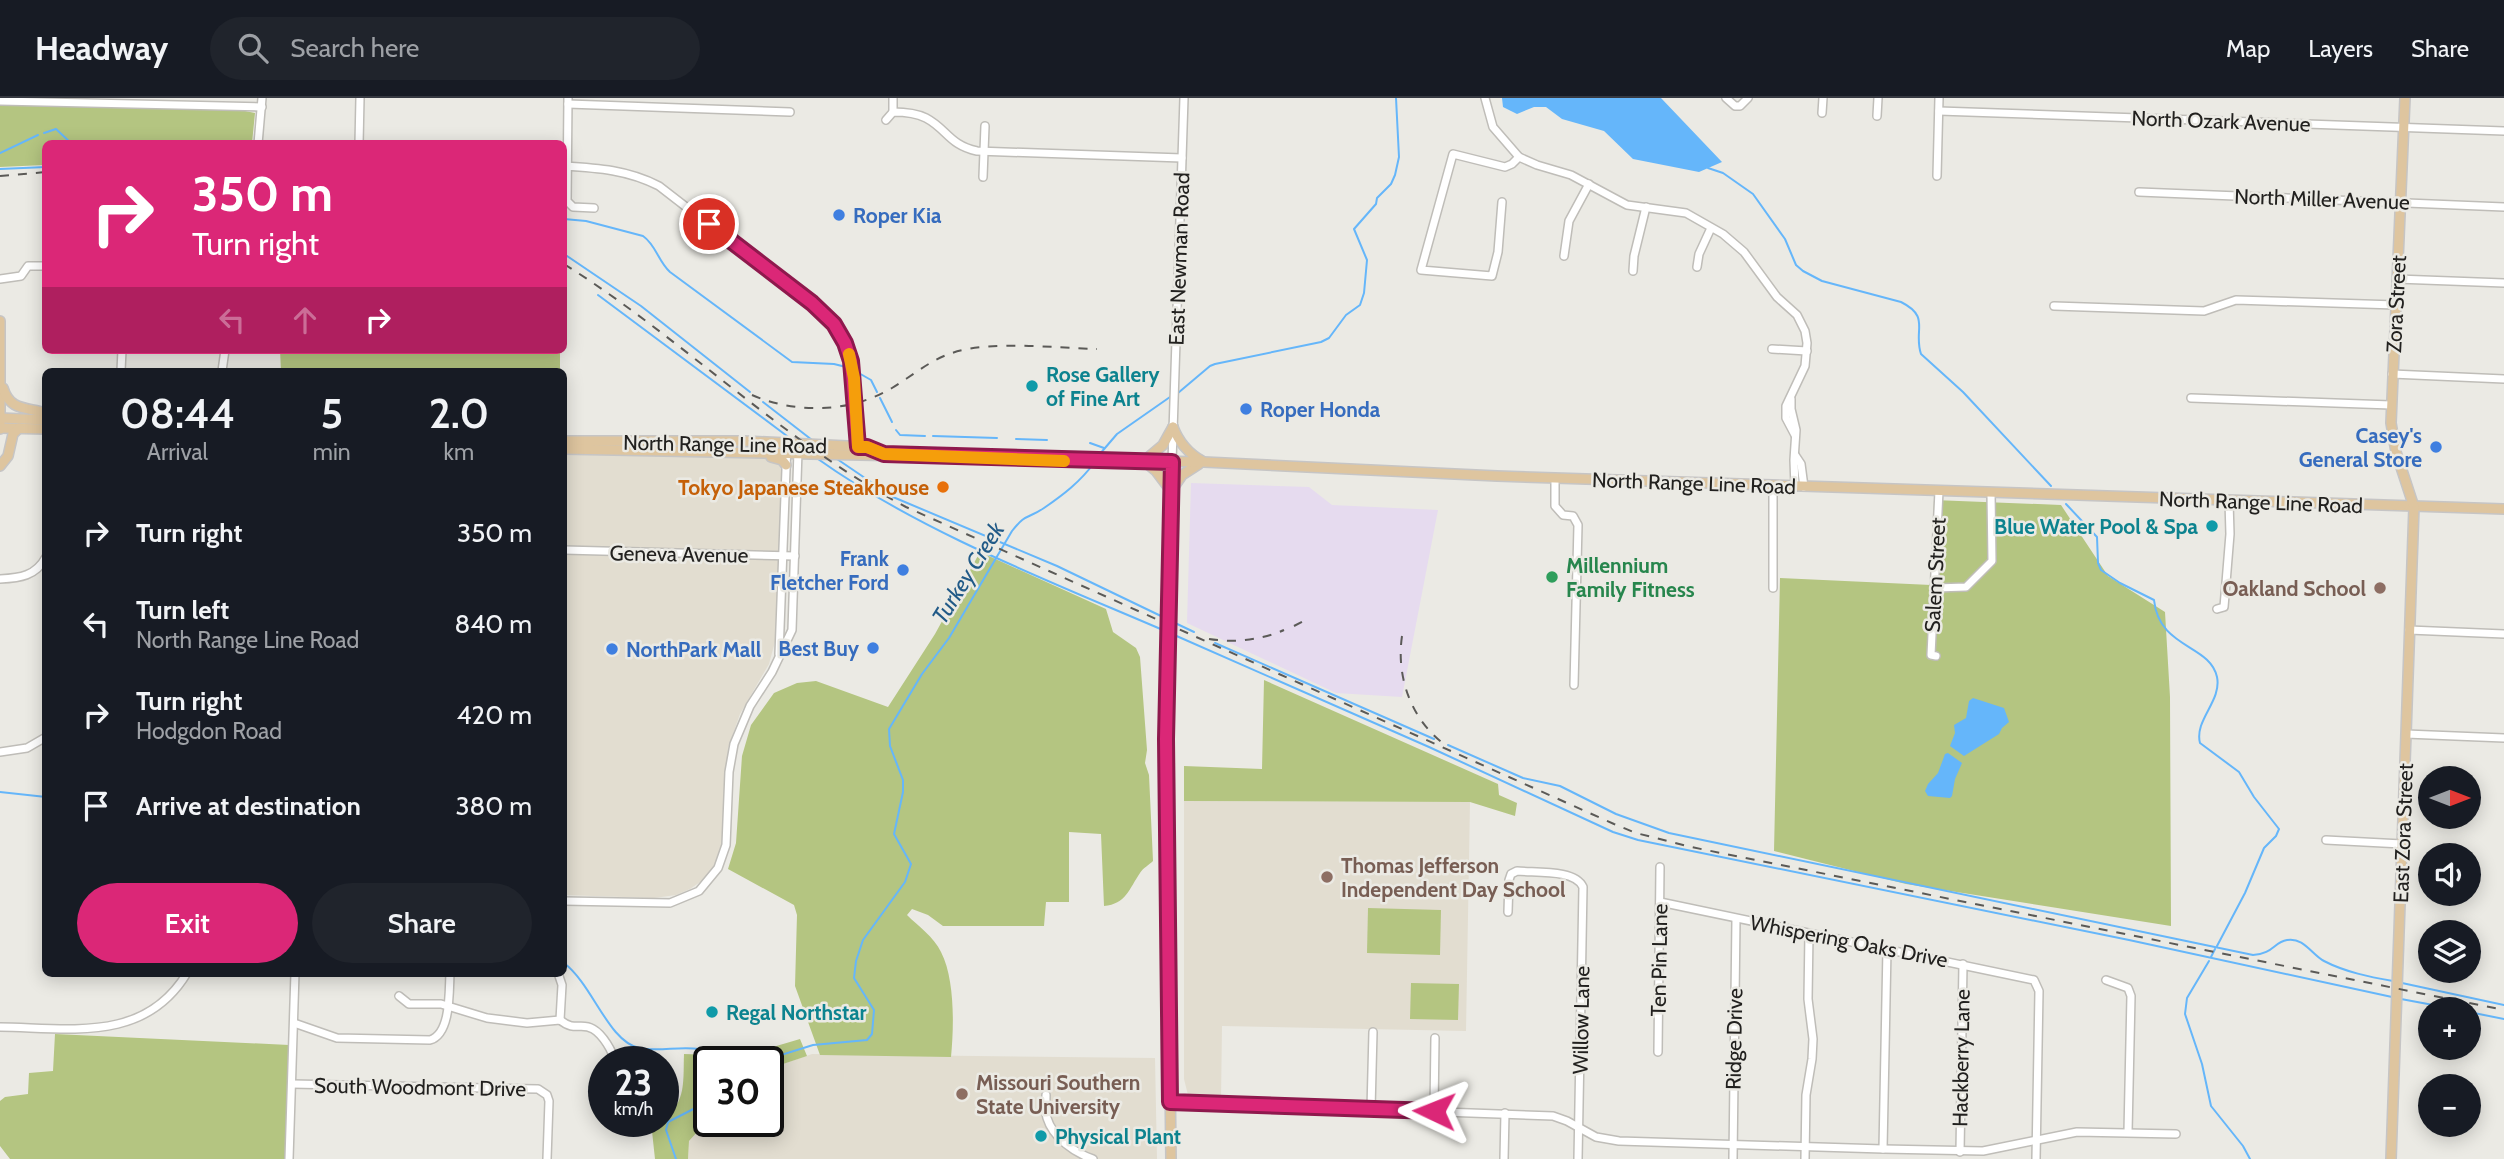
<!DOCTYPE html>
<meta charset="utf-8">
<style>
body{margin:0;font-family:Cabin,sans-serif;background:#20242c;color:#f1f3f6;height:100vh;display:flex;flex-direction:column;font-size:26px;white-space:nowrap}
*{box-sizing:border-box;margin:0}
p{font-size:23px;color:#9ea1a6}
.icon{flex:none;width:38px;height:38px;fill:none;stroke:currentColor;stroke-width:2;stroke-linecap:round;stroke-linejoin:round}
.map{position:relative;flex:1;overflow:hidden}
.drawer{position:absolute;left:42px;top:270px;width:525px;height:609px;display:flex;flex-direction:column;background:#171b24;border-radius:10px;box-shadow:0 4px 18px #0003}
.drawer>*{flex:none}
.top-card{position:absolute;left:42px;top:42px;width:525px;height:214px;border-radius:10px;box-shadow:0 4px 18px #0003;background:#db2777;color:#fff;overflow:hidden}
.needle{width:46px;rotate:90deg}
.tools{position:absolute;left:2418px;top:668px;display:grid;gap:14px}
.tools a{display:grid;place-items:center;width:63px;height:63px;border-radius:50%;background:#171b24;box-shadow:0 4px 18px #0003;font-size:35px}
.speed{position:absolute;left:588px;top:948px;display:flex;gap:14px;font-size:35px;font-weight:700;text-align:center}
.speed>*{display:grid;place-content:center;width:91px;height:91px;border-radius:50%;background:#171b24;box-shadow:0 4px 18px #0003;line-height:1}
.speed small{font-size:18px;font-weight:400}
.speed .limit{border:4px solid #111;border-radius:10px;background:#fff;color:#111}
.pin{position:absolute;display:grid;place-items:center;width:60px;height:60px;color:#fff;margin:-30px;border:4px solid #fff;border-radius:50%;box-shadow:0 2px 7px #0007}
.me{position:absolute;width:77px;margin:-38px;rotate:272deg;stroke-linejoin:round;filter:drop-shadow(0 0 5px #0008)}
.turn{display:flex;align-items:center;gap:24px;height:147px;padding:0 35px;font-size:32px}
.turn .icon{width:91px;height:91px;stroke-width:2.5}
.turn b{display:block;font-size:49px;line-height:60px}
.lanes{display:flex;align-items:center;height:66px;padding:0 35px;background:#0003;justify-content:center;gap:35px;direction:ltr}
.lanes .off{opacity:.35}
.eta{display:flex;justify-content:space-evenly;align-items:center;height:119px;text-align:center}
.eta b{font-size:42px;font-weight:600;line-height:49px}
.button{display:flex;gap:14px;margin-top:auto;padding:14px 35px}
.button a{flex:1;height:80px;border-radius:42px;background:#db2777;color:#fff;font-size:28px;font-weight:600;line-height:80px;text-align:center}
.button a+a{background:#20242c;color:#f1f3f6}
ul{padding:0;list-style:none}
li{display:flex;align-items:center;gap:21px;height:91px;padding:0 35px}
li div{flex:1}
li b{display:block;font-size:26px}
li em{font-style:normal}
header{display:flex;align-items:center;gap:42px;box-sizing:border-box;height:98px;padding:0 35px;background:#171b24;border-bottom:2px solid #363941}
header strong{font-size:33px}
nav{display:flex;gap:38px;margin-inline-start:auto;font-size:24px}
.search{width:490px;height:63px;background:#20242c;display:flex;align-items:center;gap:18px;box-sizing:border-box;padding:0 24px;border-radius:38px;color:#9ea1a6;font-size:26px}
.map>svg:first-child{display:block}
.built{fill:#e2ddd0}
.industrial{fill:#e6dbef}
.green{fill:#b4c581}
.water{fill:#65b6fa}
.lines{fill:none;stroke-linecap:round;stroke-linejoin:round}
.stream{stroke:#65b6fa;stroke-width:2}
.minor-casing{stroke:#bfbdb8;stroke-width:10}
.major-casing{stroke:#c6c5c5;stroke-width:12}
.minor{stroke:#fff;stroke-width:7}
.major{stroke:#dec59f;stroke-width:9}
.rail{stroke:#5b5a57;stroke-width:2;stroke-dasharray:9 9;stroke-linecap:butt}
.route-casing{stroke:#8e194d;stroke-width:18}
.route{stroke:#db2777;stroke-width:12}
.slow{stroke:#f59e0b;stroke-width:12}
.shop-dot{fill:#3f7fe0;stroke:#ebeae4;stroke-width:2.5}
.culture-dot{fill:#0f9aa8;stroke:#ebeae4;stroke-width:2.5}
.food-dot{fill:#e8710a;stroke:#ebeae4;stroke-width:2.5}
.leisure-dot{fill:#2e9e5b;stroke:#ebeae4;stroke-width:2.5}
.education-dot{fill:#8d6e63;stroke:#ebeae4;stroke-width:2.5}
.labels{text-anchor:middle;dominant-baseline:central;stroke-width:5;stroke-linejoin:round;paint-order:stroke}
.street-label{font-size:21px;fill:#22211f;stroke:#ebeae4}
.shop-label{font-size:21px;font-weight:bold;fill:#366cbe;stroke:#ebeae4;text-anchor:start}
.culture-label{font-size:21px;font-weight:bold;fill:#0d838f;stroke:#ebeae4;text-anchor:start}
.food-label{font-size:21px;font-weight:bold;fill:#c56008;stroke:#ebeae4;text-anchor:end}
.leisure-label{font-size:21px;font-weight:bold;fill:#27864d;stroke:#ebeae4;text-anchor:start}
.education-label{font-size:21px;font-weight:bold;fill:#785e54;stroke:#ebeae4;text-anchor:start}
.water-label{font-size:23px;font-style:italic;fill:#215a87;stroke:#ebeae4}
</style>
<header>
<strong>Headway</strong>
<div class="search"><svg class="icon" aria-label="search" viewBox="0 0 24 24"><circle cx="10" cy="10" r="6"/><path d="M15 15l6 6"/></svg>Search here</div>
<nav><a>Map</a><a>Layers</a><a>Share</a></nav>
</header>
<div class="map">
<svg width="2504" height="1061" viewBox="0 0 2504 1061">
<rect width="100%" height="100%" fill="#ebeae4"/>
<g class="built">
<polygon points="564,354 773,360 783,368 776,540 769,566 740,616 728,650 722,744 718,758 713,770 703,782 690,791 676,797 654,800 564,797"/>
<polygon points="1184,703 1470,704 1466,933 1222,928 1221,1002 1189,1001 1184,981"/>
<polygon points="812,956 1155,960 1157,1061 688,1061 689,1043 709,1021 709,1024 768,1024 768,971"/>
</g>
<polygon class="industrial" points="1191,385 1309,389 1332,407 1438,412 1402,599 1336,595 1187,525"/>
<g class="green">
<polygon points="0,5 240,12 255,15 252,45 46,46 45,67 0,69"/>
<polygon points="280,252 560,252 560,273 281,273"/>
<polygon points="1934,402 2061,407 2108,478 2165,514 2170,599 2171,828 1906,786 1774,753 1780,480 1931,487"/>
<path d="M980,454L1106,511L1113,534L1136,550L1140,559L1147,652L1145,665L1149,677L1153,763C1149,767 1143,770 1140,775C1129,791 1126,806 1104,808L1101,736L1069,734V804H1046L1044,828H943L928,817L912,811L907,817C918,828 934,839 941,854C955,881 954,929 951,959L820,957L795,888L797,817L794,807L728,771L736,745L742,658L751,627L774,595L797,585L816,583L888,609L935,536Z"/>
<polygon points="1264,582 1498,686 1499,697 1517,705 1515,718 1470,704 1184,703 1184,668 1262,671"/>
<polygon points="1368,810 1441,812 1440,857 1367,855"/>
<polygon points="1411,885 1459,886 1458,922 1410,921"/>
<polygon points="55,936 289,947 287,1061 10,1061 0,1048 0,1003 5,999 28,996 29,975 53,973"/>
<path d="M800,941L807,958L768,971V964H709V1021L689,1043L688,1061H655L651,1024H663V1018C687,1008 683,979 684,956L743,958Z"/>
</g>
<g class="water">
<polygon points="1502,0 1661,0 1722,64 1699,74 1633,61 1604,33 1562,21 1546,9 1534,9 1517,16 1503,9"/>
<polygon points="1973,600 2004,610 2009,624 2002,630 1999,636 1964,658 1950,648 1955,635 1954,627 1966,620 1969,603"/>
<polygon points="1948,655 1962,665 1955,681 1952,698 1950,700 1928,698 1925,693 1928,686 1938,675 1945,656"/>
</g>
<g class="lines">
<g class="stream">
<polyline points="44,35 56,31 72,46"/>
<polyline points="363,44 391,46"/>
<polyline points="270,46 303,43 355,44"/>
<polyline points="0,55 38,37"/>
<path d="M1708,70L1723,75L1753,96L1785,141L1796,167L1803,173L1822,183L1901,204C1931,219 1913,232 1921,256L1963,294L2051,388"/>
<polyline points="0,71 46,69"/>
<path d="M564,121L586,123L643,138C656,147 658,163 670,174L792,264L834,266L846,269"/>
<polyline points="564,156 641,208 750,294"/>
<polyline points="598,197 791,341"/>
<polyline points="857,274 871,282 877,294"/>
<polyline points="1178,295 1210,268 1215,266 1321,244 1329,240 1346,217 1360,207 1364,195 1367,162 1354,131 1376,106 1377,100 1391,86 1395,77 1399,59 1396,0"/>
<polyline points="880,300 892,324"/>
<polyline points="763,304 812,342"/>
<polyline points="896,332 900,337 925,338"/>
<polyline points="933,338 997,340"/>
<polyline points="1016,341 1047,342"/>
<polyline points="1090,345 1104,350"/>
<polyline points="1099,357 1117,336 1170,299"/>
<path d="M818,361C919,433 1049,483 1163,532"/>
<polyline points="837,361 893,399 1057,468 1163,519"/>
<path d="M2066,406L2097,439L2098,465L2101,472L2120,485L2154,502C2159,551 2210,546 2217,579C2222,603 2194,622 2200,645L2239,674L2254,699L2279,731L2276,738L2264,750L2245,795L2217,848"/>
<polyline points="1173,524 1194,534"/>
<polyline points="1172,536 1429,649 1613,734 1638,742 2129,842 2392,899"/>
<polyline points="1215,545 1434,641"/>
<path d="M1448,647L1523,680L1560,688L1616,716L1669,735L2253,857C2273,856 2274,844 2287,842C2304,839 2312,857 2324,863C2345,874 2370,879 2393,883"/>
<polyline points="0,694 46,699"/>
<polyline points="2211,859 2215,851"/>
<polyline points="2209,863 2187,900 2185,916 2202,966 2211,1008 2243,1048 2250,1061"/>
<path d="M564,865C593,887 608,943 639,950C658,954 679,948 699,951C702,956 706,962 707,967C707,978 700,986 709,995"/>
<polyline points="2402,885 2504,907"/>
<polyline points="2401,901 2460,912"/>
<polyline points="2469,914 2504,921"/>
<path d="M759,964L813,947L867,942L872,936L874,912L854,880L856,863L863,842L905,784L911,766L894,736L903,694V682L890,648L889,631L922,576L949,540L1012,433C1026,415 1028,421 1044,410C1063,397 1080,384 1094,365"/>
<polyline points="676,1061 666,1032 668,1024 709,1003"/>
</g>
<defs>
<g id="minor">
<polyline points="568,0 567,103 573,109 594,110"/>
<polyline points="1485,0 1493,29 1519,59 1537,67 1571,77 1627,107 1686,115 1723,136 1744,154 1777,199 1797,217 1805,233 1807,245 1805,268 1786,308 1786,320 1795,337"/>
<polyline points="1726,0 1735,8 1740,8 1748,0"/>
<polyline points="0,3 262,9"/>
<polyline points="568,6 790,14"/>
<polyline points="1939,13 2504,33"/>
<polyline points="893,14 893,0"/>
<polyline points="1822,15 1823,0"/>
<polyline points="1877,18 1878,0"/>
<path d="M886,22L893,14C904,14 916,15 926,20C947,31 949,47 977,53L1182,60"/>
<polyline points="258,46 262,0"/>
<polyline points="359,46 360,0"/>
<path d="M564,68C598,70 628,72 659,88L823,215C863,258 850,297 857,349"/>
<polyline points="1937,78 1939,0"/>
<polyline points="983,79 985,28"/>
<polyline points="2139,94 2504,109"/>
<polyline points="1502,104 1498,154 1492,178 1421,172 1453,56 1505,69 1512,66 1519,59"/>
<polyline points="1564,158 1569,123 1589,86"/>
<polyline points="1697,169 1699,156 1711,130"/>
<polyline points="1633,173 1634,158 1646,109"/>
<polyline points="0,181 21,178 28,168 46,168"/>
<polyline points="2397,181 2504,185"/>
<polyline points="2054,208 2204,213 2236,202 2396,207"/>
<polyline points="1772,251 1807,253"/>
<polyline points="121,273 122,252"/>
<polyline points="222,273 225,252"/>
<polyline points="2392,276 2504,281"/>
<polyline points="2191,300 2391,307"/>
<polyline points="1791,301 1791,311 1796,332 1794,362 1795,389"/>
<polyline points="1795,357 1801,366 1804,389"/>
<polyline points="1172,364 1184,0"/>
<polyline points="1555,380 1555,408 1563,417 1573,418 1578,427 1574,587"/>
<polyline points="564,452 795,458"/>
<path d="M0,481C20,480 36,478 46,459"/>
<polyline points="1773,490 1773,388"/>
<polyline points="1936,490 1966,489 1992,463 1991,395"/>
<polyline points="2217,511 2224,509 2230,436 2229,403"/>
<polyline points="2409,532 2504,536"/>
<polyline points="779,556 787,345"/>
<polyline points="1936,558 1931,557 1939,393"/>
<polyline points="2406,636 2504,640"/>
<polyline points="0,654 27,650 46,639"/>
<polyline points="2326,742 2402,746"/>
<polyline points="564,803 670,805 699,793 718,770 726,747 729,674 734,646 750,608 772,574 792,532 798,353"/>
<polyline points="1660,804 2034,882 2039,893 2036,1061"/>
<path d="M1508,814L1509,782L1511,776L1517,773C1535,775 1575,771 1583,789L1578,1061"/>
<polyline points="558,875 562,887 560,922"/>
<polyline points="2106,882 2128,890 2131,898 2128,1034"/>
<polyline points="399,898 409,906 441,906 487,920 527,925 560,922"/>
<path d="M560,922C575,934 581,924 593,931C602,936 614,954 614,964"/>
<path d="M294,925L337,940L430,942C451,936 449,894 450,875"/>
<path d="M0,929C70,930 145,945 187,875"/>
<polyline points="1658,954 1660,769"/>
<polyline points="292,986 538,991 547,997 549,1003 547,1061"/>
<polyline points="663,988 666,988"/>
<path d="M1046,997C1046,1005 1045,1013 1047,1020C1053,1040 1075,1055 1093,1061"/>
<polyline points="1170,1004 1553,1018 1567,1023 1596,1039 1619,1043 1883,1051 1983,1053 2077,1034 2176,1036"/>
<polyline points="1371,1011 1373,934"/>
<polyline points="1434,1013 1435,940"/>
<polyline points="615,1024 616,1028"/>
<polyline points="1883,1051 1887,851"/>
<polyline points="1960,1054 1963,866"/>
<polyline points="289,1061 295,875"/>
<polyline points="1504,1061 1505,1015"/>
<polyline points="1733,1061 1736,821"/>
<polyline points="1805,1061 1806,997 1812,961 1813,941 1808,901 1809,835"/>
</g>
<g id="major">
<polyline points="0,223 0,331"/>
<path d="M3,290C10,313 26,309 46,315"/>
<polyline points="0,320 46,322"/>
<polyline points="1173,329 1163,347 1144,363 1156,373 1171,393 1182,377 1199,366"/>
<path d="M1173,329C1179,345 1188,355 1202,363"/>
<polyline points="0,330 46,331"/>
<polyline points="564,343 744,343 867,349 883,355"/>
<polyline points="564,351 1204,364 1497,378 2504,411"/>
<polyline points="771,359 782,362 786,367"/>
<polyline points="0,368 8,358 13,336 19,330"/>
<polyline points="1171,1061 1166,641 1172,364"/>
<polyline points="2391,1061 2414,409 2396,354 2391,325 2405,0"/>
</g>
</defs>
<use href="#minor" class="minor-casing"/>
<use href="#major" class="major-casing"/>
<use href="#minor" class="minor"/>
<use href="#major" class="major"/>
<g class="rail">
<polyline points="0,78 46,74"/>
<path d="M564,166C682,240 782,343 906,409L1614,726L1636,735L1691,749L2504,912"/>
<path d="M752,297C796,316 850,315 892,290C912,278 930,262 952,255C991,242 1055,250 1097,251"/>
<polyline points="1294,528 1309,520"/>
<path d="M1402,538C1396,579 1411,621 1444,646"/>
<path d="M1209,541C1235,545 1261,542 1284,532"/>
</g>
</g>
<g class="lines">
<defs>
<polyline id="route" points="709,126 812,205 834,226 845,245 851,263 858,349 867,349 884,356 1172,364 1166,641 1170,1004 1434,1013"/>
</defs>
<use href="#route" class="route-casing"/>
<use href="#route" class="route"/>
<polyline class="slow" points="849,256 854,280 858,349 867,349 884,356 1064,363"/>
</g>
<g class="shop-dot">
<circle cx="839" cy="117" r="7"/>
<circle cx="1246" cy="311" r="7"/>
<circle cx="2436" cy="349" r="7"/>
<circle cx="903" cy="472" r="7"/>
<circle cx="873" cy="550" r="7"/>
<circle cx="612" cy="551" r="7"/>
</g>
<g class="culture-dot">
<circle cx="1032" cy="288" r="7"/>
<circle cx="2212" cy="428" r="7"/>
<circle cx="712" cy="914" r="7"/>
<circle cx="1041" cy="1038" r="7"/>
</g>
<circle class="food-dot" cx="943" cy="389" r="7"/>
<circle class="leisure-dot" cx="1552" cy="479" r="7"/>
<g class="education-dot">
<circle cx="2380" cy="490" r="7"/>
<circle cx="1327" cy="779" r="7"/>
<circle cx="962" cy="996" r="7"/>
</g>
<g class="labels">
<g class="street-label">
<text transform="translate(2221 23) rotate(2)">North Ozark Avenue</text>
<text transform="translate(2322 101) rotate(2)">North Miller Avenue</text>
<text transform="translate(1179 161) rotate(-88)">East Newman Road</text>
<text transform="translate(2396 206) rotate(-87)">Zora Street</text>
<text transform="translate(725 346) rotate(1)">North Range Line Road</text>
<text transform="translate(1694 385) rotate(2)">North Range Line Road</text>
<text transform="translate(2261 404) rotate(2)">North Range Line Road</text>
<text transform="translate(679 456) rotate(1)">Geneva Avenue</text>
<text transform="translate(1935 477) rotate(-87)">Salem Street</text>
<text transform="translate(2403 735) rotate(-88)">East Zora Street</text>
<text transform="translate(1849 843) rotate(11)">Whispering Oaks Drive</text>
<text transform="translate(1659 862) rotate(-89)">Ten Pin Lane</text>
<text transform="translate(1581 922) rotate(-89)">Willow Lane</text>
<text transform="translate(1734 941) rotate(-89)">Ridge Drive</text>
<text transform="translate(1961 960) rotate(-89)">Hackberry Lane</text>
<text transform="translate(420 989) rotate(1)">South Woodmont Drive</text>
</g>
<g class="shop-label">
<text x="853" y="117">Roper Kia</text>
<text x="1260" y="311">Roper Honda</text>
<text x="2422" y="337" text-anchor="end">Casey's<tspan x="2422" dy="24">General Store</tspan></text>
<text x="889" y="460" text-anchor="end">Frank<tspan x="889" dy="24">Fletcher Ford</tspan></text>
<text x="859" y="550" text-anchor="end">Best Buy</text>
<text x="626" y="551">NorthPark Mall</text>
</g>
<g class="culture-label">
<text x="1046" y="276">Rose Gallery<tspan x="1046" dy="24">of Fine Art</tspan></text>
<text x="2198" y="428" text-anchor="end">Blue Water Pool &amp; Spa</text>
<text x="726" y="914">Regal Northstar</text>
<text x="1055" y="1038">Physical Plant</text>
</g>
<g class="food-label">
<text x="929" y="389">Tokyo Japanese Steakhouse</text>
</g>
<g class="leisure-label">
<text x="1566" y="467">Millennium<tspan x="1566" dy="24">Family Fitness</tspan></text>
</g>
<g class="education-label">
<text x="2366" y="490" text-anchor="end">Oakland School</text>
<text x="1341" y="767">Thomas Jefferson<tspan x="1341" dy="24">Independent Day School</tspan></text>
<text x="976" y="984">Missouri Southern<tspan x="976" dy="24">State University</tspan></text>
</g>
<g class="water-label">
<text transform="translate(968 475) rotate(-58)">Turkey Creek</text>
</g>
</g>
</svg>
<div class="tools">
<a><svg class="needle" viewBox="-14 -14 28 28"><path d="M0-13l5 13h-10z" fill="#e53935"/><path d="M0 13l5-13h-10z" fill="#9ea1a6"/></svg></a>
<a><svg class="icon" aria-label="sound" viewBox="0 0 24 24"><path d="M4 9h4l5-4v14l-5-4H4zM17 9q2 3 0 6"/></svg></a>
<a><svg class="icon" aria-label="layers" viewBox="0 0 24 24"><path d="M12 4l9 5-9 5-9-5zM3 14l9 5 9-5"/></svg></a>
<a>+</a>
<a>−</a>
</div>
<div class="speed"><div>23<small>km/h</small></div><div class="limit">30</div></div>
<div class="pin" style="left:709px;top:126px;background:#d93025"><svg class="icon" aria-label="arrive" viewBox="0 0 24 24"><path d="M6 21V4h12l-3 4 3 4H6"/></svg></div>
<svg class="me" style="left:1434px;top:1013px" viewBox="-20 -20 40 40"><path d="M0-17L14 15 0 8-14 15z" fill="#db2777" stroke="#fff" stroke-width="4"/></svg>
<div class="top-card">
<div class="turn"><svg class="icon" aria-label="right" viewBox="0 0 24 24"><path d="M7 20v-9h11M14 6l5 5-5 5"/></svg><div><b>350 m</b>Turn right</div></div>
<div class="lanes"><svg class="icon off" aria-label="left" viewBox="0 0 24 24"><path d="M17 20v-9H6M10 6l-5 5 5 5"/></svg><svg class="icon off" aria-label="ahead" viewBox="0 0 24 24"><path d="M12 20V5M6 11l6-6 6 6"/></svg><svg class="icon" aria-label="right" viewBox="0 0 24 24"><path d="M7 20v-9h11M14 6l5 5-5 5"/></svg></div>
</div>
<section class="drawer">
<div class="eta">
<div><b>08:44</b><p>Arrival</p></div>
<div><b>5</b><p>min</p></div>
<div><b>2.0</b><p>km</p></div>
</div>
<ul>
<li><svg class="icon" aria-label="right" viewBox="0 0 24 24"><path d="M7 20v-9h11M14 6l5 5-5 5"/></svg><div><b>Turn right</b></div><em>350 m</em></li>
<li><svg class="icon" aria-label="left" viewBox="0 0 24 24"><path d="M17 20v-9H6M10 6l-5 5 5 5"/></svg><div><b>Turn left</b><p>North Range Line Road</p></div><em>840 m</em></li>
<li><svg class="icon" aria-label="right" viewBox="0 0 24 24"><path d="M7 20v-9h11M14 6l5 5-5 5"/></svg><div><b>Turn right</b><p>Hodgdon Road</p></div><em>420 m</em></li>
<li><svg class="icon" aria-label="arrive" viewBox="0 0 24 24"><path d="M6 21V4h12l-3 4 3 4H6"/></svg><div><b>Arrive at destination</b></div><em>380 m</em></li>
</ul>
<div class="button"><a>Exit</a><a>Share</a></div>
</section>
</div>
